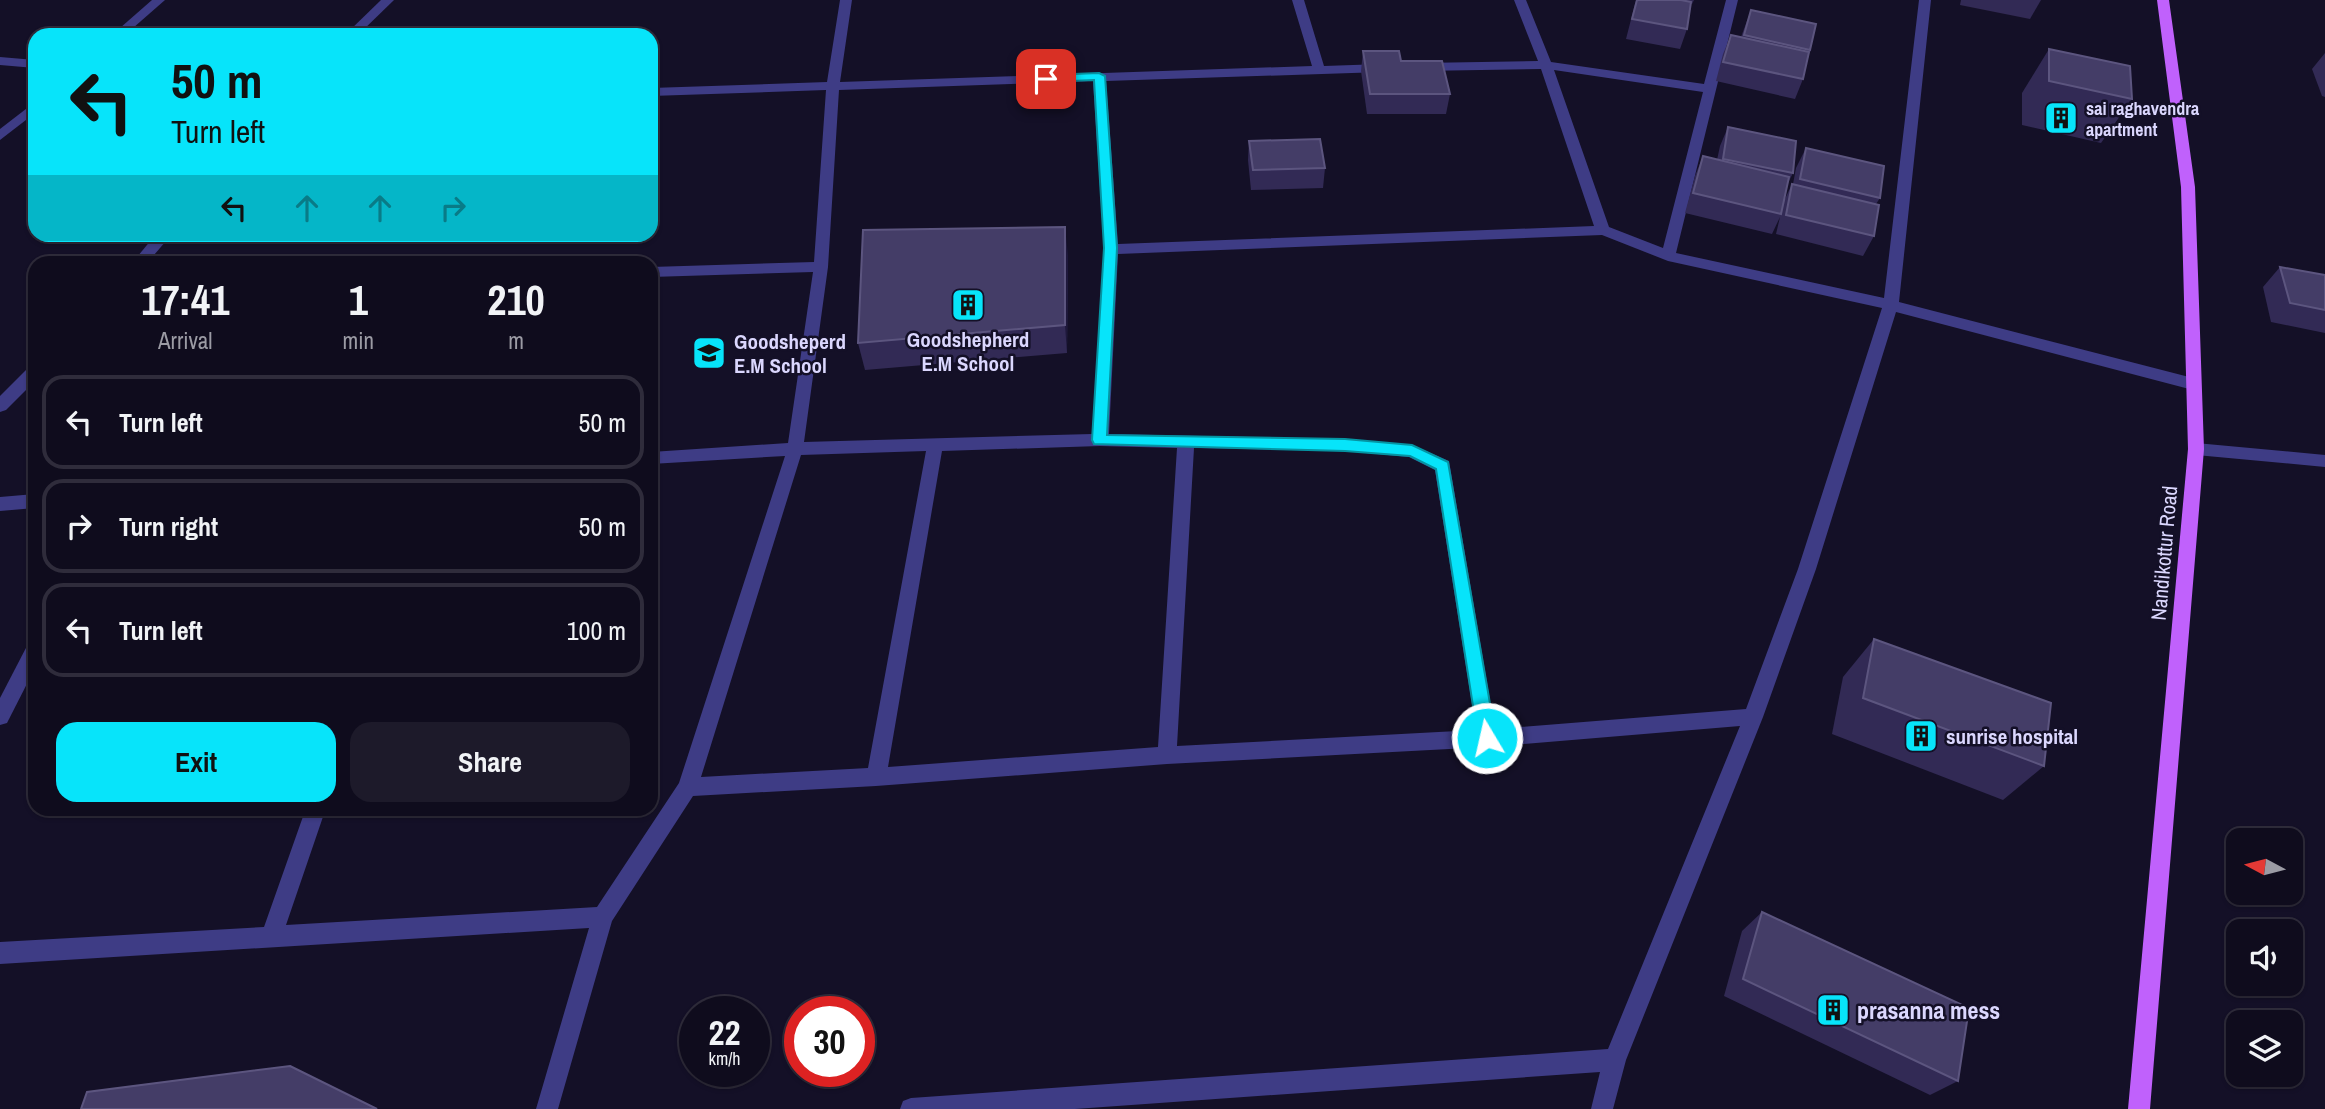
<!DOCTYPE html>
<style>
body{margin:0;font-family:"Archivo Narrow",sans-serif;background:#1d1a2a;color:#f1f3f6;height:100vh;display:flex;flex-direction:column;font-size:26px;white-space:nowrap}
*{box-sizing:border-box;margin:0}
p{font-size:23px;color:#9b9ba4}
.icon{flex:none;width:38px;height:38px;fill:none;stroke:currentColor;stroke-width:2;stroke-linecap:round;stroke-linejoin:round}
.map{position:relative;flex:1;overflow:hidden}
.drawer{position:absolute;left:28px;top:256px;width:630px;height:560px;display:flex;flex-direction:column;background:#0f0c1d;border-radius:21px;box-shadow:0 2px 5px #0004,0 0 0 2px #2f2c3b}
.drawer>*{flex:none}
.top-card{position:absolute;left:28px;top:28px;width:630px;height:214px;border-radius:21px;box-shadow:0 2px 5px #0004,0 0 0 2px #2f2c3b;background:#07e4fa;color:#111;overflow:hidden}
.needle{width:46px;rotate:277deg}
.tools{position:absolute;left:2226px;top:828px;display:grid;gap:14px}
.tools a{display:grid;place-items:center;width:77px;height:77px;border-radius:14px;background:#0f0c1d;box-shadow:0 2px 5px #0004,0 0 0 2px #2f2c3b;font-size:35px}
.speed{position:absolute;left:679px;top:996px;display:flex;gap:14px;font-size:35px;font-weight:700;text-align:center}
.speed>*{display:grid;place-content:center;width:91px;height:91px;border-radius:50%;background:#0f0c1d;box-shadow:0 2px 5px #0004,0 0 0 2px #2f2c3b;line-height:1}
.speed small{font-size:18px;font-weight:400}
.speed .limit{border:10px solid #d22;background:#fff;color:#111}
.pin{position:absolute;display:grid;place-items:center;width:60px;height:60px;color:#fff;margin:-30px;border-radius:14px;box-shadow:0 4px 10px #0006}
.me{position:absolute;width:77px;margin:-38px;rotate:351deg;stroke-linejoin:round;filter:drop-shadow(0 0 5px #0008)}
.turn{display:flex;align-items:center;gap:24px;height:147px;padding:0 28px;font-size:32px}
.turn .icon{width:91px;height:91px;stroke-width:2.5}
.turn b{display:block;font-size:49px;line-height:60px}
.lanes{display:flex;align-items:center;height:66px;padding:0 28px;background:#0003;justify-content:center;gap:35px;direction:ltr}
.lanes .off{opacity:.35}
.eta{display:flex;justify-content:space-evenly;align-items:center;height:119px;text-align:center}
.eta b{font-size:42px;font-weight:700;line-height:49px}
.action{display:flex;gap:14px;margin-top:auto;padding:14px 28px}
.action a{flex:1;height:80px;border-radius:21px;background:#07e4fa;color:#111;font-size:28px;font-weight:700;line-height:80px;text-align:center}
.action a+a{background:#1d1a2a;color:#f1f3f6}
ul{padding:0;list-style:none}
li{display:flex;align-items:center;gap:21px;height:94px;margin:0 14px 10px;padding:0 14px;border:4px solid #2f2c3b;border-radius:21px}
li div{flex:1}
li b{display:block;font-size:26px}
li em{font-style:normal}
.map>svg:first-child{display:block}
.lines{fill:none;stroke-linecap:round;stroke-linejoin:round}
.minor{fill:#3e3c85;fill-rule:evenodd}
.major{fill:#c061fc;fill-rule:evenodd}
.wall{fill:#322a55}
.shaded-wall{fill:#1e183b}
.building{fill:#443d67;stroke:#5c557f;stroke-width:2}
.route{fill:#07e4fa;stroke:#0594a2;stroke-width:2}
.labels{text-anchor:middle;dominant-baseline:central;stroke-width:5;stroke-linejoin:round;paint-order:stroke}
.far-poi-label{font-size:18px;font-weight:bold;fill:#dbd7fe;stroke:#141027;text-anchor:start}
.poi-label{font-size:21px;font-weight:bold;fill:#dbd7fe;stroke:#141027;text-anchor:start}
.street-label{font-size:21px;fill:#dbd7fe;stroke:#141027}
.near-poi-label{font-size:24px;font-weight:bold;fill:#dbd7fe;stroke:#141027;text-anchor:start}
</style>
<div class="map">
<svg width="2325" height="1109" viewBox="0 0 2325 1109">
<rect width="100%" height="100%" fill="#141027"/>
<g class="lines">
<g class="minor">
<polygon points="152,0 165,0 125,35 112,35"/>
<polygon points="381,0 394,0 358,35 345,35"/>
<path d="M840,0H852L840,82L1312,66L1292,0H1304L1324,66L1382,64L1388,68L1382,72L1106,81L1118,244L1594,226L1541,69L1421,71L1415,67L1421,63L1538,61L1514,0H1526L1551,62L1704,84L1726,0H1738L1676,253L1884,298L1919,0H1931L1899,302L2193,378L2201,384L2193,390L1896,312L1816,569L1763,717L1626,1060L1613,1109H1591L1600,1072L1075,1109H900L903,1101L911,1098L1608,1049L1740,726L1487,747L1167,764L876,786L693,796L612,921L558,1109H536L589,928L0,964V942L264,927L306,808H326L286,925L597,907L679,783L785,456L651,464V452L788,443L813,272L651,277V267L814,262L826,90L651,96V88L827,82ZM1554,70L1703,92L1663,248L1609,227ZM1093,81L1104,249L1092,434L804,442L828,267L839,90ZM1602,235L1668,261L1882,308L1798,569L1746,709L1495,729L1449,461L1412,445L1345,439L1109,434L1118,254ZM1100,446L1177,448L1158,747L888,767L942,451ZM1194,448L1345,451L1409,457L1435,470L1476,730L1177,746ZM926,451L868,768L701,777L801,455Z"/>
<polygon points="0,57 35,60 35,68 0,65"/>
<polygon points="35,102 35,113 0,140 0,129"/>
<polygon points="156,234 172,234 148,262 133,262"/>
<polygon points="35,365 35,381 6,410 0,412 0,396 29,367"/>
<polygon points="2196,443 2325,455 2325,467 2196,455 2188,449"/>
<polygon points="35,494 35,508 0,511 0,497"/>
<polygon points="35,642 35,668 7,723 0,725 0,698 28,644"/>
</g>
<polygon class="major" points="2157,0 2169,0 2195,187 2204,449 2150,1109 2128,1109 2188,449 2181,187"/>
</g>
<g class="wall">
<polygon points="1636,0 1694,0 1692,4 1691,4 1687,29 1680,49 1626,39"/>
<polygon points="1961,0 2041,0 2030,19 1960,5"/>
<polygon points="1751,10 1810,50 1803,79 1795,99 1716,81 1723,54 1731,35 1741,37"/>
<polygon points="2049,49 2132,99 2101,143 2022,125 2022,93"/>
<polygon points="1363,51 1401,61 1450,94 1446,114 1367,114 1361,71"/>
<polygon points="2325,53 2325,97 2322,96 2312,69"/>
<polygon points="1728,127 1793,173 1787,185 1784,201 1792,184 1793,184 1796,168 1806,148 1880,198 1876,204 1874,236 1863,256 1776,234 1780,217 1772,234 1685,213 1695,176 1703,156 1717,160 1720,146"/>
<polygon points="1249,141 1325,168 1323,188 1251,190 1248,160"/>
<polygon points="1068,255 1067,353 865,370 858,343"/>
<polygon points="2280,267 2325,275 2325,333 2271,322 2263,287"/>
<polygon points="1874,639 2044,766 2003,800 1832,734 1843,677"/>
<polygon points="1762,912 1958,1081 1930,1095 1724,996 1742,931"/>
</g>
<polygon class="shaded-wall" points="1065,227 1068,255 1067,353 1065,325"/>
<g class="building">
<polygon points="1637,0 1681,0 1691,2 1687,29 1632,19"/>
<polygon points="1751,10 1816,24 1810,50 1744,35"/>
<polygon points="1731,35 1809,52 1803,79 1723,62"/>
<polygon points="2049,49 2130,66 2132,99 2049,81"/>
<polygon points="1363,51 1399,51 1401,61 1442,61 1450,94 1370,94"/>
<polygon points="1728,127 1796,141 1793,173 1723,159"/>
<polygon points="1320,139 1325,168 1253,170 1249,141"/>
<polygon points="1806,148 1884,166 1880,198 1800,179"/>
<polygon points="1703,156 1789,177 1781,214 1693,193"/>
<polygon points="1792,184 1879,205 1874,236 1786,215"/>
<polygon points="1065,227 1065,325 858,343 863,230"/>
<polygon points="2280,267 2325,275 2325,310 2290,303"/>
<polygon points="1874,639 2051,703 2044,766 1863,698"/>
<polygon points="1762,912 1969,1008 1958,1081 1743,979"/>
<polygon points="290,1066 377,1109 81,1109 87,1092"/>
</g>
<polygon class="route" points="1099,73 1105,76 1117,248 1107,435 1345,439 1412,445 1448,462 1496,738 1493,743 1487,745 1481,743 1478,738 1436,469 1410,456 1345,451 1094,444 1092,440 1104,248 1094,80 1046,82 1040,79 1046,75"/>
<defs>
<symbol id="building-square" viewBox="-11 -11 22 22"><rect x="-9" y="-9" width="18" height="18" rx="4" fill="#07e4fa" stroke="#141027"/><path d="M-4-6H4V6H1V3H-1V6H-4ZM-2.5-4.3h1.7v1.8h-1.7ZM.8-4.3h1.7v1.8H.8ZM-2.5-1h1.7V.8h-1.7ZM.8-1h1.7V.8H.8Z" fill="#111"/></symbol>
<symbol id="school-square" viewBox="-11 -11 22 22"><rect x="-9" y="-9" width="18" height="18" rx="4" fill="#07e4fa" stroke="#141027"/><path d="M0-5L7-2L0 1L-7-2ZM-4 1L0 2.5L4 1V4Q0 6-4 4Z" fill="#111"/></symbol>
</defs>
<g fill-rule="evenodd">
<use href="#building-square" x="2042" y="99" width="38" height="38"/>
<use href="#building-square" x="949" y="286" width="38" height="38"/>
<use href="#school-square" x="690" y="334" width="38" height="38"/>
<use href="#building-square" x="1902" y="717" width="38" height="38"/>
<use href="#building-square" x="1814" y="991" width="38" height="38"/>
</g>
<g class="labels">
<g class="far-poi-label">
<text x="2086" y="108">sai raghavendra<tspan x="2086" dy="21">apartment</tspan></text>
</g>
<g class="poi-label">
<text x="968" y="339" text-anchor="middle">Goodshepherd<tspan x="968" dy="24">E.M School</tspan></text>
<text x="734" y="341">Goodsheperd<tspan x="734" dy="24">E.M School</tspan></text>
<text x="1946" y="736">sunrise hospital</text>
</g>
<g class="street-label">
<text transform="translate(2164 553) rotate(-85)">Nandikottur Road</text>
</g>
<g class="near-poi-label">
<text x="1857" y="1010">prasanna mess</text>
</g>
</g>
</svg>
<div class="tools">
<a><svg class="needle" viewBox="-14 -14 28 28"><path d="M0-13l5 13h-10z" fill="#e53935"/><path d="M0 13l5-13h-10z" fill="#9b9ba4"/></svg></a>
<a><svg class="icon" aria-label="sound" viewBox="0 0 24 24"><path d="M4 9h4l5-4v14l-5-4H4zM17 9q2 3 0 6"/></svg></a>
<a><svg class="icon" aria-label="layers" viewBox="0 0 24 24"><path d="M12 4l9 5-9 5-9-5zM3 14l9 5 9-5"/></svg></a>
</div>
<div class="speed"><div>22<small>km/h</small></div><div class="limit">30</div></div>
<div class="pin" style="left:1046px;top:79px;background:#d93025"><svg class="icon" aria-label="arrive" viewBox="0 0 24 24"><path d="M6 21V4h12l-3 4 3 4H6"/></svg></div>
<svg class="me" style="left:1487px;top:738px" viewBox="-20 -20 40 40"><circle r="17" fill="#07e4fa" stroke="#fff" stroke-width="3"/><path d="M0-11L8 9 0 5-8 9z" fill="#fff"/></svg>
<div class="top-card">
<div class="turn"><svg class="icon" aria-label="left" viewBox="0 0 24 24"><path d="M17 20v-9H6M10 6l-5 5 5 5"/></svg><div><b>50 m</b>Turn left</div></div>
<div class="lanes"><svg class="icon" aria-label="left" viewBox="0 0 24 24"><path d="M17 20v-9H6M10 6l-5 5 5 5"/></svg><svg class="icon off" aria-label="ahead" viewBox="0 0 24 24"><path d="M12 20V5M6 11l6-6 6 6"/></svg><svg class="icon off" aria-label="ahead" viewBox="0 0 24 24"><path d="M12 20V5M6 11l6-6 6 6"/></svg><svg class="icon off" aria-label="right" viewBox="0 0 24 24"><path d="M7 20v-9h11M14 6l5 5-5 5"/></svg></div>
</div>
<section class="drawer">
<div class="eta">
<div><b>17:41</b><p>Arrival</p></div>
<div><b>1</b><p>min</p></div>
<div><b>210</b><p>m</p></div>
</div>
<ul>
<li><svg class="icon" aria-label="left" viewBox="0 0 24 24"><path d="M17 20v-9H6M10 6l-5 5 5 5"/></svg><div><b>Turn left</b></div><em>50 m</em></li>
<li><svg class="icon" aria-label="right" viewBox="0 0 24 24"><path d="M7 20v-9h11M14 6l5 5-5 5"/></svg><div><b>Turn right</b></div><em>50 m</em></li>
<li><svg class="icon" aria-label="left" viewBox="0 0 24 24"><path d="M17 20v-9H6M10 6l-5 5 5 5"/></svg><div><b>Turn left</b></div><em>100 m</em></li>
</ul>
<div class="action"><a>Exit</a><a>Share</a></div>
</section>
</div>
